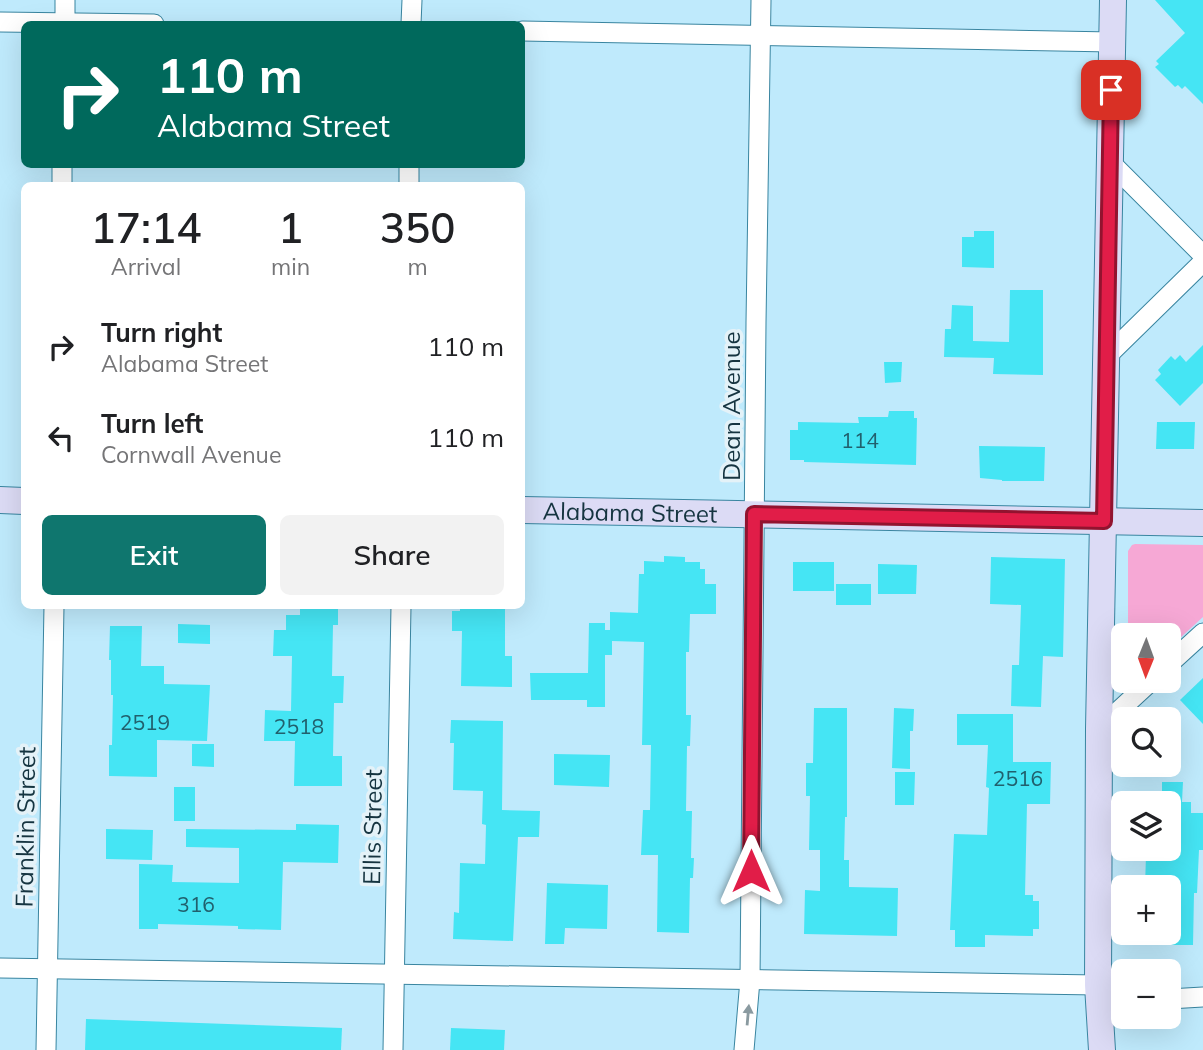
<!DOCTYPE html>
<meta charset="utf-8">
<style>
body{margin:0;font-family:Mulish,sans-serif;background:#f2f2f2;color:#202124;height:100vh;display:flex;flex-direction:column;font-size:26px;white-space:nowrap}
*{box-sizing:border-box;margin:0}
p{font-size:23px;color:#757577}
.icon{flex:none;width:38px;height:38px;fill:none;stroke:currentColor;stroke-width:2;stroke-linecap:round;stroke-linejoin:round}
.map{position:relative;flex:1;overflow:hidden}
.side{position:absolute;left:21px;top:182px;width:504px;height:427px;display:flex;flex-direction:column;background:#fff;border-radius:10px;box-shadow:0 7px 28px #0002}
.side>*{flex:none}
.top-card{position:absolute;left:21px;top:21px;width:504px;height:147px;border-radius:10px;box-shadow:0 7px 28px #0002;background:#00695c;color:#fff;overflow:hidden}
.needle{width:46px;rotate:181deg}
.buttons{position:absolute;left:1111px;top:623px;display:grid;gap:14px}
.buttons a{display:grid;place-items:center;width:70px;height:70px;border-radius:10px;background:#fff;box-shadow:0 7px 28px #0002;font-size:35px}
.pin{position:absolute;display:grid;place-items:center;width:60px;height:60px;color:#fff;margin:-30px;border-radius:14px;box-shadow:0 4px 10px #0006}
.me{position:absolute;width:77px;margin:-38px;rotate:0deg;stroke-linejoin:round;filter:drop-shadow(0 0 5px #0008)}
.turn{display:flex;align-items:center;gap:24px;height:147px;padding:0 21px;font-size:32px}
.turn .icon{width:91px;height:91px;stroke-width:2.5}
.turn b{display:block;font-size:49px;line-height:60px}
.eta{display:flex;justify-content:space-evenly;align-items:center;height:119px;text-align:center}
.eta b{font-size:42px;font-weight:600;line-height:49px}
.cta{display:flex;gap:14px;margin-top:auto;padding:14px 21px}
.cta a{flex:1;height:80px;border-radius:10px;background:#0f766e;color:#fff;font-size:28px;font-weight:600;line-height:80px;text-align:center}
.cta a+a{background:#f2f2f2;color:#202124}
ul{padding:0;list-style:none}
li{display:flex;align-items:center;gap:21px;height:91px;padding:0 21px}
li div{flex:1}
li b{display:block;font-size:26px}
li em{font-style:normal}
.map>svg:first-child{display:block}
.green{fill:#f6a8d5}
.building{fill:#45e5f4}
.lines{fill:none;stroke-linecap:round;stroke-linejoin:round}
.street-casing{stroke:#3985a0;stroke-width:21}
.secondary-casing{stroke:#3985a0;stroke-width:28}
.street{stroke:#fff;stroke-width:19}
.secondary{stroke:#dcdbf5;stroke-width:26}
.oneway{fill:#8a9aa0}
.route-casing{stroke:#92132f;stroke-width:18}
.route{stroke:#e11d48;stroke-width:12}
.labels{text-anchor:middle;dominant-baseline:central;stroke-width:7;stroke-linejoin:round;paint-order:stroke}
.number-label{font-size:21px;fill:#21606d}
.street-label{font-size:24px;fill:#153440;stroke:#e4f2f8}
</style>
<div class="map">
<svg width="1203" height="1050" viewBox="0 0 1203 1050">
<rect width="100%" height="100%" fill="#bfeafc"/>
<polygon class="green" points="1135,544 1203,545 1203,617 1169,648 1169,635 1128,635 1128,551 1132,545"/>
<g class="building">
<polygon points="1155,0 1203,0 1203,104 1185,86 1182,89 1178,85 1175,87 1155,67 1159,64 1156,61 1185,33"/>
<polygon points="974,231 994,231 994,268 962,267 962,237 974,237"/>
<polygon points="1010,290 1043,290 1043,375 993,374 994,358 944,357 945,329 951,329 952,305 973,306 973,341 1009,342"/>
<polygon points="1203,345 1203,383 1180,406 1155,380 1161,374 1158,370 1171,356 1175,360 1180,355 1186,362"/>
<polygon points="884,362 902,362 901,382 885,383"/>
<polygon points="889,411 914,411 914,418 917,418 916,465 804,462 804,460 790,460 790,430 798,430 798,422 859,423 858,417 888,417"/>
<polygon points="1157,422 1195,422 1194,449 1156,449"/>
<polygon points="979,446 1045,447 1044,481 1002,481 1002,480 980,478"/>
<polygon points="664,556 685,557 685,562 700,562 700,569 705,569 705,584 716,584 716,614 690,614 689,652 686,652 686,715 691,715 690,746 687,746 686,811 692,811 691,858 694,858 693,878 690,878 689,933 657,932 658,855 641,855 643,810 650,810 651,745 642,745 644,642 612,641 612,655 605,655 605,707 587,707 587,700 531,700 530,673 588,673 589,623 605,623 605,630 610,630 610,612 638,613 639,574 644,574 644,561 664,562"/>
<polygon points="991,557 1065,559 1063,657 1043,656 1041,707 1011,706 1012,665 1019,665 1021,605 990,604"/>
<rect x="793" y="562" width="41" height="29"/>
<polygon points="878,564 917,565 916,594 878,594"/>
<rect x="836" y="584" width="35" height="21"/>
<polygon points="300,606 338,606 338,625 333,625 332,676 344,676 343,703 334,703 333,756 342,756 342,786 294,786 295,741 264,741 265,710 291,711 292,656 273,656 274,630 286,630 286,615 300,615"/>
<polygon points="460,606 505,606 505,656 512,656 512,687 461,686 462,631 452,631 452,611 460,611"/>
<polygon points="178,624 210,625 210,644 178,643"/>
<polygon points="110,626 142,626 141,666 164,666 164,684 210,685 207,741 157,740 157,777 109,776 109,745 112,745 113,695 111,695 111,660 109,660"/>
<polygon points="1203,678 1203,724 1180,700"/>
<polygon points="814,708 847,708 847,817 845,817 844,860 849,860 849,887 898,888 897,936 804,934 805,890 820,891 820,850 809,850 810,796 806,796 806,763 813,763"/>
<polygon points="894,708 914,709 913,731 910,731 910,769 892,768"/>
<polygon points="957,714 1013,714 1013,762 1051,762 1050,804 1027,804 1025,895 1033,895 1033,901 1039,901 1039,929 1033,929 1033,936 985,935 985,947 955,947 955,930 950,930 954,834 987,835 989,788 986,787 988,745 957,745"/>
<polygon points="451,720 503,721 502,810 540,811 539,837 518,837 513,941 453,939 454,912 459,913 460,863 485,864 486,825 482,824 483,791 453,790 454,743 450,743"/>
<polygon points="192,744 214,744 214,767 192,766"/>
<polygon points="554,754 610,755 609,787 554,785"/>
<polygon points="895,772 915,772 914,805 895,805"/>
<polygon points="1162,782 1183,782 1182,802 1191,802 1191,813 1203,813 1203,850 1199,850 1197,893 1194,893 1193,945 1169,945 1169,887 1145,887 1146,855 1162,855 1162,849 1169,849 1169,803 1162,803"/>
<rect x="174" y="787" width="21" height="34"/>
<polygon points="296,824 339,825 338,863 283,862 281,930 238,929 238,926 158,924 158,929 139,929 139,864 173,865 172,882 239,883 239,848 186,847 186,829 296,830"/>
<polygon points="106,829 153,830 152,860 106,859"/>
<polygon points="547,883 608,885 607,929 565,928 564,944 545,944"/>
<polygon points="86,1019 342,1028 341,1050 85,1050"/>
<polygon points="451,1028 505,1030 504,1050 450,1050"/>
</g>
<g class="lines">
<defs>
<g id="street">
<polyline points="0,22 154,24"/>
<polyline points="65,24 65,0"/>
<polyline points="411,24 412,0"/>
<polyline points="522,31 1112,42"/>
<polyline points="1110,162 1203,255"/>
<polyline points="62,186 62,164"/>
<polyline points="409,186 409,164"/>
<polyline points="1107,356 1203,262"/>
<polyline points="1169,664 1203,633"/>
<polyline points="1099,729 1151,681"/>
<polyline points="0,968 1098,985"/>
<polyline points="1169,999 1203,997"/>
<polyline points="1099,1008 1124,1004"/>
<polyline points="46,1050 54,606"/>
<polyline points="393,1050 401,606"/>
<polyline points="744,1050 750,980 756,323 761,0"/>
</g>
<g id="secondary">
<polyline points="0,500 24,501"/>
<path id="s1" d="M522,510L1203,523"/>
<polyline points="1102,1050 1098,985 1099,729 1113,0"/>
</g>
</defs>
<use href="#street" class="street-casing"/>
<use href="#secondary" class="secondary-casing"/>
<use href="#street" class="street"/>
<use href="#secondary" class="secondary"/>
</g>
<defs><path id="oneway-solid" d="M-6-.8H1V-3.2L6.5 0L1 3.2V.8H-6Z" transform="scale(1.75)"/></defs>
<use class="oneway" href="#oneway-solid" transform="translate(748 1015) rotate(-85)"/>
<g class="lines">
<defs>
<polyline id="route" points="751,871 754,514 1104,521 1111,90"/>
</defs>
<use href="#route" class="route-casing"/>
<use href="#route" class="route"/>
</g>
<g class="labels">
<g class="number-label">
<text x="860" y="440">114</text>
<text x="145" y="722">2519</text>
<text x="299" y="726">2518</text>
<text x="1018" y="778">2516</text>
<text x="196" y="904">316</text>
</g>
<g class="street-label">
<text transform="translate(731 406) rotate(-90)">Dean Avenue</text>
<text stroke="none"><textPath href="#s1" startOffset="108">Alabama Street</textPath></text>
<text transform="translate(25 827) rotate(-89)">Franklin Street</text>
<text transform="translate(372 827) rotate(-89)">Ellis Street</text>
</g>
</g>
</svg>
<div class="buttons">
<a><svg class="needle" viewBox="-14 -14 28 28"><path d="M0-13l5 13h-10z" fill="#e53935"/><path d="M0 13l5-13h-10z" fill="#757577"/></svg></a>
<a><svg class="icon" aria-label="search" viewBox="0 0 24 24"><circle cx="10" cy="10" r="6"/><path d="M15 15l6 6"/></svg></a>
<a><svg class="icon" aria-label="layers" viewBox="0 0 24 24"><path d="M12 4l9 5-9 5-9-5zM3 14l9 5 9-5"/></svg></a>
<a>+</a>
<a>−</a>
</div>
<div class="pin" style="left:1111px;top:90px;background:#d93025"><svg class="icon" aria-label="arrive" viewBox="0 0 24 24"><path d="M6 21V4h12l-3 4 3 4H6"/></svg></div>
<svg class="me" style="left:751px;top:871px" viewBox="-20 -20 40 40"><path d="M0-17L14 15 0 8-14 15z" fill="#e11d48" stroke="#fff" stroke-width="4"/></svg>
<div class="top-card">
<div class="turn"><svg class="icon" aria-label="right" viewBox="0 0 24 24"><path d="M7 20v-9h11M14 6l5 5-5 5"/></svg><div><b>110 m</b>Alabama Street</div></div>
</div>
<section class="side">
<div class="eta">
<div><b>17:14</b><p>Arrival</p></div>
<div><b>1</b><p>min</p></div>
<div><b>350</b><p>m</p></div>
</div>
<ul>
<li><svg class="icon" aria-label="right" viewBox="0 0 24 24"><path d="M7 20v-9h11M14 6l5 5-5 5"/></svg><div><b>Turn right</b><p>Alabama Street</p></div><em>110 m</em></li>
<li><svg class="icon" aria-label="left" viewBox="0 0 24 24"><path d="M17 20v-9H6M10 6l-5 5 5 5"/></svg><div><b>Turn left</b><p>Cornwall Avenue</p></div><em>110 m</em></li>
</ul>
<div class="cta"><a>Exit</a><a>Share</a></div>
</section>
</div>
